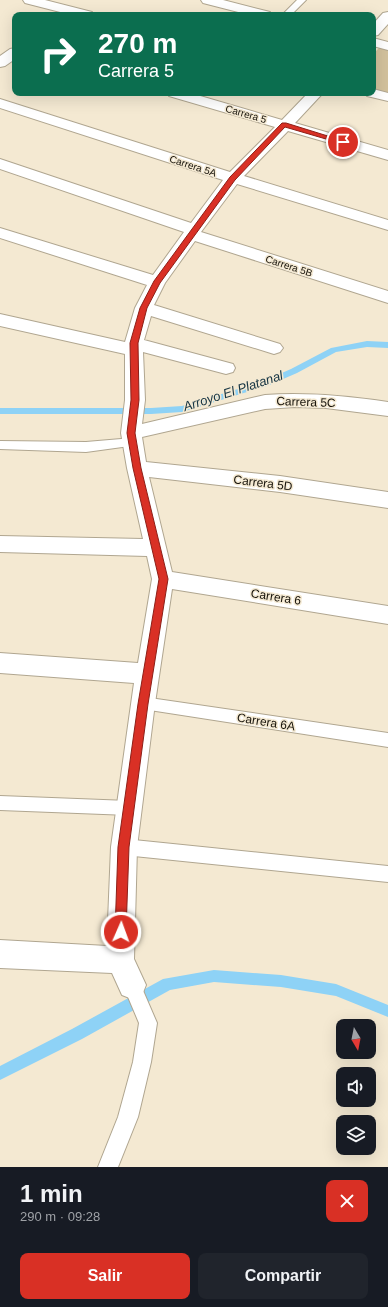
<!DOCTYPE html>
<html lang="es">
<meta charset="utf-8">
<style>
body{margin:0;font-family:Helvetica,sans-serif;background:#20242c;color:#f1f3f6;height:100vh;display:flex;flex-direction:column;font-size:15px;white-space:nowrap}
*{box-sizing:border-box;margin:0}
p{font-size:13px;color:#9ea1a6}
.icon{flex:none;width:22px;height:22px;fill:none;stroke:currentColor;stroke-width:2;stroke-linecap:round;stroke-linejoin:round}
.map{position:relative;height:1167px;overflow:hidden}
.drawer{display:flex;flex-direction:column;background:#171b24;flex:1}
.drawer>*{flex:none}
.top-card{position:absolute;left:12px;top:12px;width:364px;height:84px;border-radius:8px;box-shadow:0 4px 16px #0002;background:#0b6e4f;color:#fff;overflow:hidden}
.needle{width:26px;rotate:170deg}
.controls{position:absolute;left:336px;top:1019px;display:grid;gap:8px}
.controls a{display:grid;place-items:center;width:40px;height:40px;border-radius:8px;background:#171b24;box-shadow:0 4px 16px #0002;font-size:20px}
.pin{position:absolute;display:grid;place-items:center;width:34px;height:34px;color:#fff;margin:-17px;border:2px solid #fff;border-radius:50%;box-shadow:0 1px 4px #0007}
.me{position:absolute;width:44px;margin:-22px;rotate:2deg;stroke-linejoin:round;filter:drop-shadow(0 0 3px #0008)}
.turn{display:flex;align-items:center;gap:14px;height:84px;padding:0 20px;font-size:18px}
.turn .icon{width:52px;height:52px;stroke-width:2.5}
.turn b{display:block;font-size:28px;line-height:34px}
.round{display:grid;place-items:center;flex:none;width:42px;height:42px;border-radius:8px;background:#20242c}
.overview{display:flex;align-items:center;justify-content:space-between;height:68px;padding:0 20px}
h1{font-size:24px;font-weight:700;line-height:30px}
.button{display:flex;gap:8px;margin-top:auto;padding:8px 20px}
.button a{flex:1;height:46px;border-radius:8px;background:#d93025;color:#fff;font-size:16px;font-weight:700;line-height:46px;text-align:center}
.button a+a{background:#20242c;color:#f1f3f6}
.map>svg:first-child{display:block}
.green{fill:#d2c19c}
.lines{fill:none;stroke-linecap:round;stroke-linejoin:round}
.stream{fill:#8ed2f6;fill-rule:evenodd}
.lane-casing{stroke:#b0a690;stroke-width:2}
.street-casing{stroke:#b0a690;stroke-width:2}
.lane{fill:#fff;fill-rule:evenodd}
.street{fill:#fff;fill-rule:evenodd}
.route{fill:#d93025;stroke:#8d1f18}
.labels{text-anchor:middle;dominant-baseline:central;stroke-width:3;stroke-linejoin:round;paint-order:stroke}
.far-street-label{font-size:10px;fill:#17130b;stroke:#f4e9d2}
.street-label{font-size:12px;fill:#17130b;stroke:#f4e9d2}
.water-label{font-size:13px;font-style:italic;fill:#143342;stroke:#f4e9d2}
</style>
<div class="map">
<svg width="388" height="1167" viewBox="0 0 388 1167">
<rect width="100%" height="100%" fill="#f4e9d2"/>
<polygon class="green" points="379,48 388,50 388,94 373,89 373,54"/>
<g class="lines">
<g class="stream">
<polygon points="367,341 388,342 388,348 367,347 336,352 297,373 267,386 182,412 151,414 0,414 0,408 151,408 182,406 261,382 291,369 331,348"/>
<polygon points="214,970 281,975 336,984 388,1005 388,1017 336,996 281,987 214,982 170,990 82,1039 0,1080 0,1066 72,1029 163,979"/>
</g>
<defs>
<g id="lane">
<polygon points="297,0 306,0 291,15 282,15"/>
<polygon points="133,438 137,439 139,442 137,445 86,452 0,449 0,441 86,442"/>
<polygon points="143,697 388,733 388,747 143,709 138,708 135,703 138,698"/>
<polygon points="0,796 129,801 135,803 137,808 135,813 129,815 0,810"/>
<polygon points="124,839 388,866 388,882 124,855 118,852 116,847 118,842"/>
<polygon points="132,976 138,979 157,1023 151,1062 138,1117 118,1167 98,1167 118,1117 133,1062 139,1023 123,985 126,979"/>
</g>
<g id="street">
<polygon points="23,0 45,0 92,12 94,15 72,15 25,3"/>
<polygon points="201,0 223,0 270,12 272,15 250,15 203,3"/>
<polygon points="388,12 388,24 378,35 373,36 373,24 383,13"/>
<polygon points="373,38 388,42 388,50 373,46"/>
<polygon points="15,48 15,59 5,66 0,67 0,56 10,49"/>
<polygon points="373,89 388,93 388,101 367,96 365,93 373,93"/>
<path d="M167,93H190L282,120L308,93H323L295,123L388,150V160L288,131L244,176L388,220V230L237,184L201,232L388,291V303L195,241L165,283L154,305L280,344L283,348L280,352L274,354L151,316L144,340L233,364L235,368L233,372L226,374L143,352L145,400L142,424L265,395C306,392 347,396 388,402V416L326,408L295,407L265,409L142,437L146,462L280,476L388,492V508L280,492L149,477L172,572L388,606V624L172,589L155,703L137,847L134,959L146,985L142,995L132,999L122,995L112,973L0,968V940L107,946L111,847L134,683L0,673V653L138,663L152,579L147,556L0,552V536L143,539L127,468L121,433L125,400V354L0,326V314L125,342L135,308L147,285L0,238V228L153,275L184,232L0,169V159L191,223L223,180L0,108V99L230,172L275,127L169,96Z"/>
</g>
</defs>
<use href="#lane" class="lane-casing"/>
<use href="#street" class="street-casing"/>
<use href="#lane" class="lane"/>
<use href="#street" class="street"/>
</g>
<polygon class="route" points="282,123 286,123 347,142 343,144 285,127 235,180 160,283 147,308 138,343 139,400 135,433 141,468 168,579 148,704 129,847 126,932 125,936 121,938 117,936 115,932 118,847 138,704 159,579 133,468 127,433 131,400 130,343 140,308 154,281 230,177"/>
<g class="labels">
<g class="far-street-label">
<text transform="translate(246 114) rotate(16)">Carrera 5</text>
<text transform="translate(193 166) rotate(18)">Carrera 5A</text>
<text transform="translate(289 266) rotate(18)">Carrera 5B</text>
</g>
<g class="street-label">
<text transform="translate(306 402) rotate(2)">Carrera 5C</text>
<text transform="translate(263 483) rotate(7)">Carrera 5D</text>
<text transform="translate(276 597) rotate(9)">Carrera 6</text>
<text transform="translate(266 722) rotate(9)">Carrera 6A</text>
</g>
<g class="water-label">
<text transform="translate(233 391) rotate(-18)">Arroyo El Platanal</text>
</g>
</g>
</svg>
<div class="controls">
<a><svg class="needle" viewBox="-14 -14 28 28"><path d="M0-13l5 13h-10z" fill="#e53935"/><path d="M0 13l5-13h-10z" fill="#9ea1a6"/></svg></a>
<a><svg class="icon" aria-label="sound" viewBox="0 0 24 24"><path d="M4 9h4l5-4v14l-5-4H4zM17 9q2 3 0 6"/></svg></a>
<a><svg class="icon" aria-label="layers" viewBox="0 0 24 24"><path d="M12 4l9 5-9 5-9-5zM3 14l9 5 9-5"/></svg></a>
</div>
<div class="pin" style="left:343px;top:142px;background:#d93025"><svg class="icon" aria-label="arrive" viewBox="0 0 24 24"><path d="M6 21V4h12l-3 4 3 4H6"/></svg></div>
<svg class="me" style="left:121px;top:932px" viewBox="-20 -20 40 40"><circle r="17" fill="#d93025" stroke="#fff" stroke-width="3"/><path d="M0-11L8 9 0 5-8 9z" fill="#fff"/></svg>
<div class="top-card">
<div class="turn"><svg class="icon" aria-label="right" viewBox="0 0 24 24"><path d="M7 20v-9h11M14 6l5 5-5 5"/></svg><div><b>270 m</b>Carrera 5</div></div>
</div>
</div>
<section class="drawer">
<div class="overview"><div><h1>1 min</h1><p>290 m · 09:28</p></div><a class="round" style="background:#d93025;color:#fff"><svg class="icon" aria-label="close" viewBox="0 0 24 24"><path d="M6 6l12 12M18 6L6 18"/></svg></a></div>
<div class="button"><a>Salir</a><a>Compartir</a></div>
</section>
